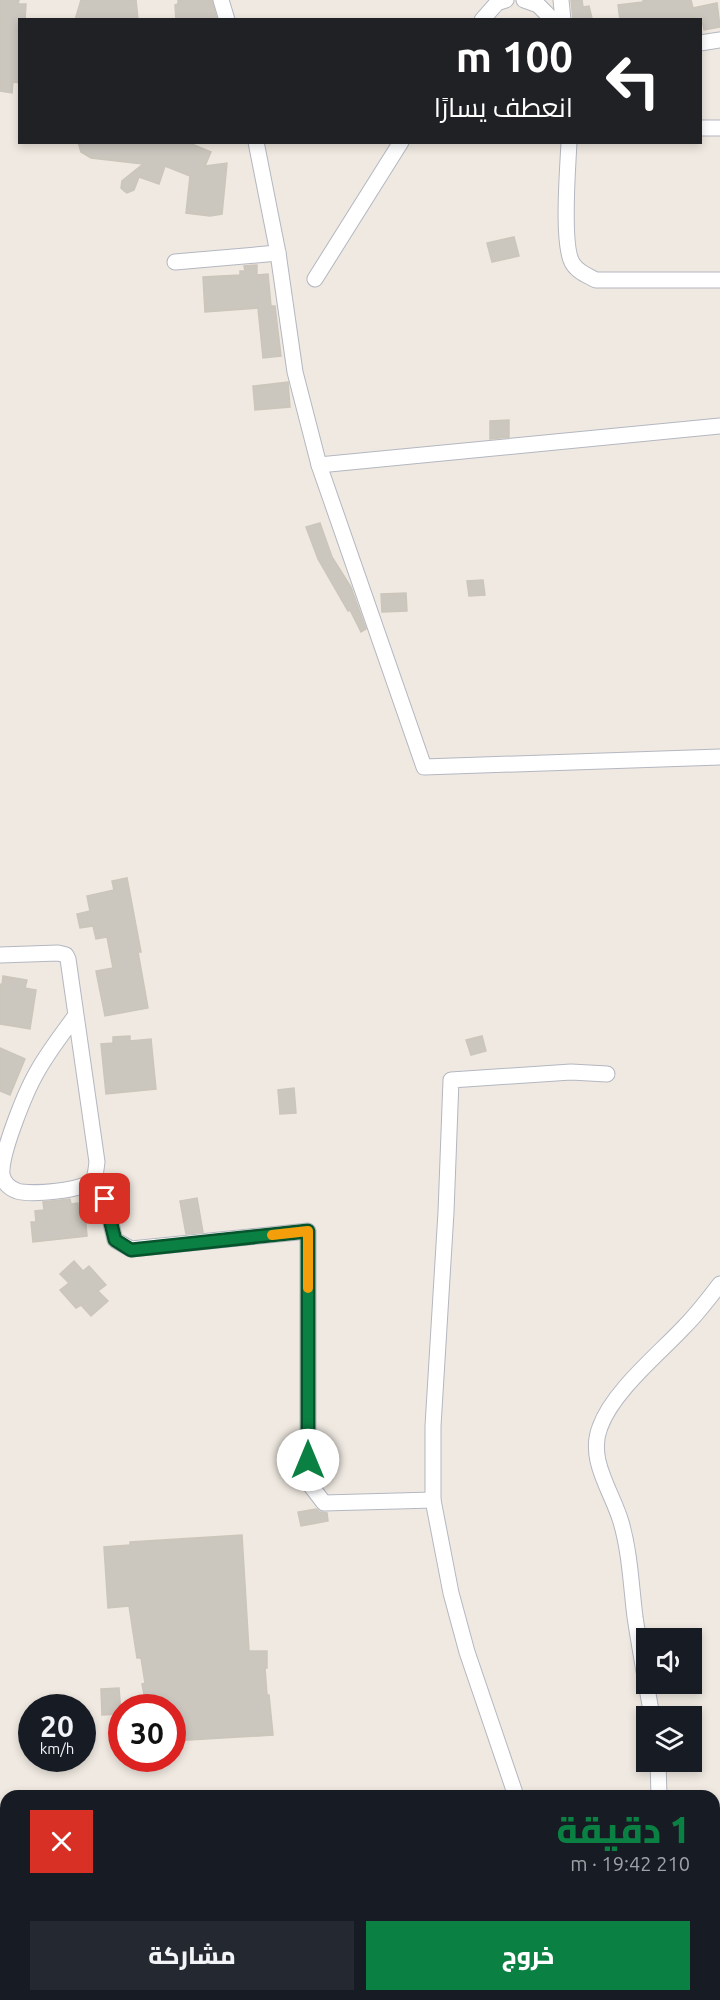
<!DOCTYPE html>
<html lang="ar">
<meta charset="utf-8">
<style>
body{margin:0;font-family:Ubuntu,Cairo,sans-serif;background:#242831;color:#f1f3f6;direction:rtl;height:100vh;display:flex;flex-direction:column;font-size:22px;white-space:nowrap}
*{box-sizing:border-box;margin:0}
p{font-size:20px;color:#9ea1a6}
.icon{flex:none;width:33px;height:33px;fill:none;stroke:currentColor;stroke-width:2;stroke-linecap:round;stroke-linejoin:round}
.map{position:relative;flex:1;overflow:hidden;direction:ltr}
.drawer{position:absolute;left:0px;top:1790px;width:720px;height:212px;display:flex;flex-direction:column;background:#171b24;border-radius:18px 18px 0 0;box-shadow:0 3px 9px #0003;direction:rtl}
.drawer>*{flex:none}
.hud{position:absolute;left:18px;top:18px;width:684px;height:126px;border-radius:0px;box-shadow:0 3px 9px #0003;direction:rtl;background:#202124;color:#fff;overflow:hidden}
.buttons{position:absolute;left:636px;top:1628px;display:grid;gap:12px}
.buttons a{display:grid;place-items:center;width:66px;height:66px;border-radius:0px;background:#171b24;box-shadow:0 3px 9px #0003;font-size:30px}
.speed{position:absolute;left:18px;top:1694px;display:flex;gap:12px;font-size:30px;font-weight:700;text-align:center}
.speed>*{display:grid;place-content:center;width:78px;height:78px;border-radius:50%;background:#171b24;box-shadow:0 3px 9px #0003;line-height:1}
.speed small{font-size:15px;font-weight:400}
.speed .limit{border:9px solid #d22;background:#fff;color:#111}
.pin{position:absolute;display:grid;place-items:center;width:51px;height:51px;color:#fff;margin:-26px;border-radius:12px;box-shadow:0 3px 9px #0006}
.me{position:absolute;width:66px;margin:-33px;rotate:0deg;stroke-linejoin:round;filter:drop-shadow(0 0 4px #0008)}
.turn{display:flex;align-items:center;gap:21px;height:126px;padding:0 30px;font-size:27px}
.turn .icon{width:78px;height:78px;stroke-width:2.5}
.turn b{display:block;font-size:42px;line-height:51px}
.round{display:grid;place-items:center;flex:none;width:63px;height:63px;border-radius:0px;background:#242831}
.head{display:flex;align-items:center;justify-content:space-between;height:102px;padding:0 30px}
h1{font-size:36px;font-weight:800;line-height:45px;color:#0b8043}
.primary-button{display:flex;gap:12px;margin-top:auto;padding:12px 30px}
.primary-button a{flex:1;height:69px;border-radius:0px;background:#0b8043;color:#fff;font-size:24px;font-weight:800;line-height:69px;text-align:center}
.primary-button a+a{background:#242831;color:#f1f3f6}
.map>svg:first-child{display:block}
.building{fill:#cbc7bf;stroke:#cbc5ba;stroke-width:1.5}
.lines{fill:none;stroke-linecap:round;stroke-linejoin:round}
.minor-casing{stroke:#b4b7c1;stroke-width:17}
.minor{stroke:#fff;stroke-width:15}
.route-casing{stroke:#07532c;stroke-width:15}
.route{stroke:#0b8043;stroke-width:10}
.slow{stroke:#f59e0b;stroke-width:10}
</style>
<div class="map">
<svg width="720" height="2000" viewBox="0 0 720 2000">
<rect width="100%" height="100%" fill="#efe9e1"/>
<g class="building">
<polygon points="0,0 19,0 18,4 26,4 25,20 20,20 20,83 13,82 12,93 0,91"/>
<polygon points="81,0 136,0 138,20 75,20"/>
<polygon points="178,0 212,0 217,20 176,20 175,5 178,4"/>
<polygon points="571,0 582,0 583,7 589,6 592,18 573,20"/>
<polygon points="643,0 691,0 693,8 717,3 720,27 704,30 702,20 620,20 618,5 643,2"/>
<polygon points="78,142 187,142 211,152 205,166 227,163 222,214 210,216 186,213 190,176 165,166 159,184 139,177 134,190 127,193 124,191 121,188 122,181 143,164 91,158 81,152"/>
<polygon points="514,237 519,256 492,262 487,243"/>
<polygon points="257,265 257,275 268,274 271,306 275,306 281,356 263,358 258,308 205,312 203,277 240,275 240,271 245,271 244,266"/>
<polygon points="288,382 290,407 255,410 253,386"/>
<polygon points="509,420 509,437 490,439 490,421"/>
<polygon points="320,523 332,557 351,587 366,629 361,632 350,610 348,611 318,559 306,527"/>
<polygon points="483,580 485,595 469,596 467,581"/>
<polygon points="406,593 407,611 382,612 381,594"/>
<polygon points="127,878 141,952 138,952 148,1008 105,1016 96,971 113,968 107,937 96,939 93,926 80,928 77,914 90,911 87,896 114,890 112,881"/>
<polygon points="3,976 27,980 25,988 36,990 30,1029 0,1024 0,984 2,985"/>
<polygon points="130,1036 130,1041 151,1039 156,1089 106,1094 101,1044 113,1043 113,1037"/>
<polygon points="482,1036 486,1051 471,1055 466,1040"/>
<polygon points="0,1048 25,1059 10,1095 0,1091"/>
<polygon points="294,1088 296,1113 280,1114 278,1090"/>
<polygon points="197,1198 203,1232 186,1234 180,1201"/>
<polygon points="70,1199 71,1204 78,1203 79,1215 85,1214 87,1236 33,1242 31,1222 36,1222 35,1211 44,1210 43,1202"/>
<polygon points="74,1261 83,1271 89,1266 106,1285 98,1291 108,1301 91,1316 81,1305 76,1308 60,1290 69,1283 60,1274"/>
<polygon points="331,1455 335,1473 318,1477 318,1458"/>
<polygon points="316,1509 320,1512 327,1513 328,1521 301,1526 298,1512"/>
<polygon points="242,1535 249,1651 267,1651 267,1668 265,1668 267,1695 269,1695 273,1735 172,1741 172,1707 165,1707 164,1697 145,1700 142,1684 145,1683 141,1658 137,1658 129,1606 108,1608 104,1547 130,1545 130,1542"/>
<polygon points="119,1688 121,1714 102,1715 101,1689"/>
</g>
<g class="lines">
<defs>
<g id="minor">
<polyline points="221,0 227,20"/>
<polyline points="524,0 538,5 553,20"/>
<polyline points="561,0 563,20"/>
<polyline points="482,20 497,3 506,0"/>
<polyline points="700,43 720,40"/>
<polyline points="700,128 720,128"/>
<polyline points="256,142 278,253 295,372 319,465 424,767 720,757"/>
<path d="M569,142C568,166 561,247 573,264C578,272 588,276 596,280H720"/>
<polyline points="175,262 278,253"/>
<polyline points="315,279 401,142"/>
<polyline points="319,465 720,426"/>
<path d="M0,955L58,953L66,955L68,959L97,1162C96,1168 96,1175 93,1180C84,1191 30,1195 17,1191C9,1188 4,1183 2,1175C0,1154 26,1091 37,1072C48,1052 63,1033 76,1015"/>
<polyline points="105,1199 115,1240 131,1249 308,1231 308,1482 324,1503 433,1500"/>
<path d="M652,1716C646,1683 640,1650 635,1617C631,1585 630,1553 621,1522C612,1491 587,1460 600,1427C613,1391 659,1354 685,1326C698,1313 709,1298 720,1284"/>
<polyline points="658,1761 659,1796"/>
<polyline points="516,1796 467,1652 451,1593 433,1500 433,1426 446,1212 451,1080 571,1072 607,1074"/>
<polyline points="584,1995 585,2000"/>
<polyline points="696,1995 697,2000"/>
</g>
</defs>
<use href="#minor" class="minor-casing"/>
<use href="#minor" class="minor"/>
</g>
<g class="lines">
<defs>
<polyline id="route" points="105,1199 115,1240 131,1250 308,1231 308,1460"/>
</defs>
<use href="#route" class="route-casing"/>
<use href="#route" class="route"/>
<polyline class="slow" points="272,1235 308,1231 308,1288"/>
</g>
</svg>
<div class="buttons">
<a><svg class="icon" aria-label="sound" viewBox="0 0 24 24"><path d="M4 9h4l5-4v14l-5-4H4zM17 9q2 3 0 6"/></svg></a>
<a><svg class="icon" aria-label="layers" viewBox="0 0 24 24"><path d="M12 4l9 5-9 5-9-5zM3 14l9 5 9-5"/></svg></a>
</div>
<div class="speed"><div>20<small>km/h</small></div><div class="limit">30</div></div>
<div class="pin" style="left:105px;top:1199px;background:#d93025"><svg class="icon" aria-label="arrive" viewBox="0 0 24 24"><path d="M6 21V4h12l-3 4 3 4H6"/></svg></div>
<svg class="me" style="left:308px;top:1460px" viewBox="-20 -20 40 40"><circle r="19" fill="#fff"/><path d="M0-13L10 11 0 6-10 11z" fill="#0b8043"/></svg>
<div class="hud">
<div class="turn"><svg class="icon" aria-label="left" viewBox="0 0 24 24"><path d="M17 20v-9H6M10 6l-5 5 5 5"/></svg><div><b>100 m</b>انعطف يسارًا</div></div>
</div>
<section class="drawer">
<div class="head"><div><h1>1 دقيقة</h1><p>210 m · 19:42</p></div><a class="round" style="background:#d93025;color:#fff"><svg class="icon" aria-label="close" viewBox="0 0 24 24"><path d="M6 6l12 12M18 6L6 18"/></svg></a></div>
<div class="primary-button"><a>خروج</a><a>مشاركة</a></div>
</section>
</div>
